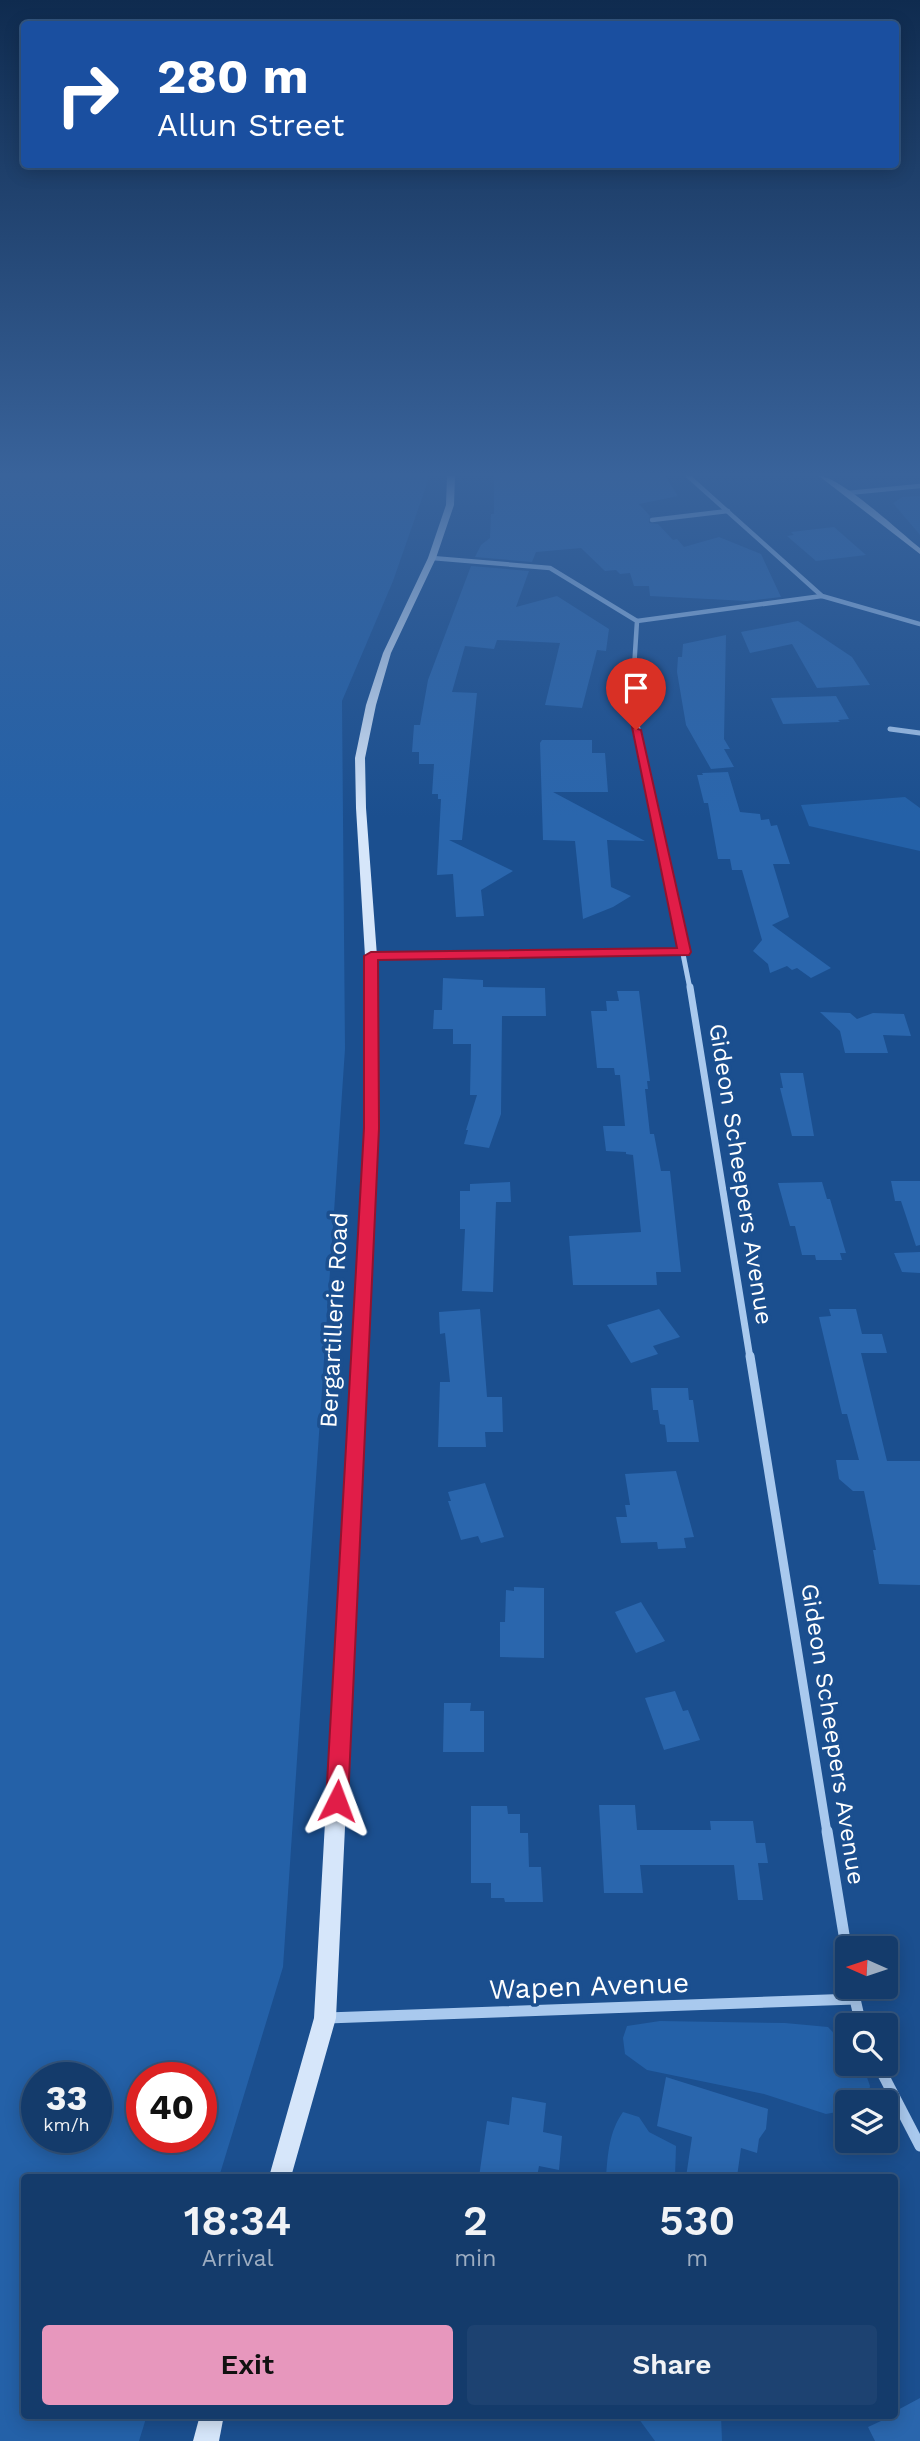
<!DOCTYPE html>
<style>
body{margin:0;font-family:"Work Sans",sans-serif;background:#1d4271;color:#f1f3f6;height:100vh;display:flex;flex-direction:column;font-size:26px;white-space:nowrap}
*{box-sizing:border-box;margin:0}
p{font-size:23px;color:#9dadc1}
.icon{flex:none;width:38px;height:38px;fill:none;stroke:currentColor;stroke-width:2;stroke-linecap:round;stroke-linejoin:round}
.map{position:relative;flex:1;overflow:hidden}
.drawer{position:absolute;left:21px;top:2174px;width:877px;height:245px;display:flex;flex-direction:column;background:#143b6b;border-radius:7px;box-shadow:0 4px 18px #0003,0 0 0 2px #33557e}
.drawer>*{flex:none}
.banner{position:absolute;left:21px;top:21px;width:878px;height:147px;border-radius:7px;box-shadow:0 4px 18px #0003,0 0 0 2px #33557e;background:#1a4fa0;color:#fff;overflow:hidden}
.needle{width:46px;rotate:273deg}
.tools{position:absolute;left:835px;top:1936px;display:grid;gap:14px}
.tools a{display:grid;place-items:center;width:63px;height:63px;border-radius:7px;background:#143b6b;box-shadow:0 4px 18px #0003,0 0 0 2px #33557e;font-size:35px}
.speed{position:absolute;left:21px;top:2062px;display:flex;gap:14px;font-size:35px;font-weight:700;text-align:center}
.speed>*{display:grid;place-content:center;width:91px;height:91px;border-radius:50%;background:#143b6b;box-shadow:0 4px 18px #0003,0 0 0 2px #33557e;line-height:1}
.speed small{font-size:18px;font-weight:400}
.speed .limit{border:10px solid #d22;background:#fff;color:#111}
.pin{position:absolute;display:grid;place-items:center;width:60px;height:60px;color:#fff;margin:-72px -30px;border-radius:50% 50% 50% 0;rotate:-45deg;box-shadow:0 0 7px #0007}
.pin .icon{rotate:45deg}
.me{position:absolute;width:77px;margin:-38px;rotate:3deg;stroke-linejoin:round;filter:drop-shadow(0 0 5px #0008)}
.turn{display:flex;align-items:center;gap:24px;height:147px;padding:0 21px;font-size:32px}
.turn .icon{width:91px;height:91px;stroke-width:2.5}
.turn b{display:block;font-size:49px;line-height:60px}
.eta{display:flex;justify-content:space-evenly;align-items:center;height:119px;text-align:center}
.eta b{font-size:42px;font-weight:600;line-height:49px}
.action{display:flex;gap:14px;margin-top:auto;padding:14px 21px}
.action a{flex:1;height:80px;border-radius:7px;background:#e797bd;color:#111;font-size:28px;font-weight:600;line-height:80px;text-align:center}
.action a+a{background:#1d4271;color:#f1f3f6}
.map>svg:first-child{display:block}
.green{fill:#2461a8;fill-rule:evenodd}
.building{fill:#2a66ad}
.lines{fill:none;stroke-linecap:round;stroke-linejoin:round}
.street-far4{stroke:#a9c9ee;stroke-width:4.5}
.street-far3{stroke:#a9c9ee;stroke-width:5}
.street-far2{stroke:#a9c9ee;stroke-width:7}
.street-far1{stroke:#a9c9ee;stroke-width:9}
.street{stroke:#a9c9ee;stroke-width:11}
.secondary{fill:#d6e6fa;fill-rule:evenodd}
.route{fill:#e11d48;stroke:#92132f;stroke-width:2}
.labels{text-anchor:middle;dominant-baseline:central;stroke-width:7;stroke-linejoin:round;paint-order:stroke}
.street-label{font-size:24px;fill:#fff;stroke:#1b4f8f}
.near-street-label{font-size:28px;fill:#fff;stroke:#1b4f8f}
</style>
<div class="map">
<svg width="920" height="2441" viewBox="0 0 920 2441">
<rect width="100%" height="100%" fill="#1b4f8f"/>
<g class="green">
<path d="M0,476H428L429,478L393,581L342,701L345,1049L283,1967L219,2177H24V2415H147L139,2441H0ZM96,2077V2137H37V2077ZM201,2077V2137H142V2077Z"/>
<polygon points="920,496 920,535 893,503 902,497"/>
<polygon points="905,797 920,808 920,851 809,826 801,805"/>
<polygon points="660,2021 785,2023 828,2027 847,2047 847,2063 862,2063 870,2086 867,2102 847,2102 847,2110 826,2114 764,2094 647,2070 625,2054 623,2038 627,2026"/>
<path d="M623,2112L639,2117L649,2132L676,2146L675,2177H606C608,2153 609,2132 623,2112Z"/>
<polygon points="636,2415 721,2415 722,2441 655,2441"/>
</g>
<g class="building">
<polygon points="494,476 665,476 678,496 639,504 650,516 649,523 658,524 673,540 677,539 684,547 719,537 761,554 781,597 747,601 650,596 649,586 634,586 630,573 620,574 616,570 605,571 581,548 536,552 532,562 475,557 481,545 490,538 491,514 494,514"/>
<polygon points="834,527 866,555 816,561 787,536 794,535 791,532"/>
<polygon points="471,566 529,571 516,607 557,596 609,629 606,651 597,650 582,708 545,705 560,643 497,640 494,649 465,646 452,692 477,693 462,840 449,840 513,871 481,890 484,916 456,917 453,874 437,875 441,799 438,799 438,794 432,794 434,764 419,764 419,752 412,752 414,725 420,725 428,680"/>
<polygon points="798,621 852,657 870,685 817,688 792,644 750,653 741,632"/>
<polygon points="726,635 724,739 730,749 724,749 734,767 711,769 686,725 677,672 678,657 682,657 683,644"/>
<polygon points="836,696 849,719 838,720 840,722 783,724 771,698"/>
<polygon points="542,740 592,740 592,753 605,753 608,792 553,792 645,841 607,840 611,887 631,896 613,907 583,919 575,841 543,840 540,743"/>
<polygon points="728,772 740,812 760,814 761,820 769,819 771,826 777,825 790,864 773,864 789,917 772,925 831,968 811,978 797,968 792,970 787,966 770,973 768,964 753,951 762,940 742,870 732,870 730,859 718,859 708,803 704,803 697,775 703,775 702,773"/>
<polygon points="443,978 483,980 483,987 545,988 546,1016 502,1016 501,1114 489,1148 464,1144 468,1130 466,1130 477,1095 470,1095 471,1044 453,1044 453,1029 433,1029 434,1010 442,1010"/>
<polygon points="617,991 639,991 650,1081 647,1081 648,1089 645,1089 650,1134 654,1134 661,1171 670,1171 681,1272 656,1272 657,1285 573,1285 569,1236 641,1232 633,1155 626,1154 626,1152 606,1151 603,1126 625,1126 620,1075 615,1075 614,1068 597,1068 591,1011 607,1011 606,1001 619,1001"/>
<polygon points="820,1012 850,1013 857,1019 873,1013 904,1014 911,1036 883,1035 888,1053 845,1053 840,1031"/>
<polygon points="780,1073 803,1073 814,1136 792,1136 780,1088 783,1088"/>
<polygon points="891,1181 920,1181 920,1245 916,1246 901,1201 895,1201"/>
<polygon points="510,1182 511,1202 496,1202 493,1292 462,1291 465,1229 460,1229 460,1191 470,1191 470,1184"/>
<polygon points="822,1182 827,1199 830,1199 846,1253 840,1253 842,1260 816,1260 815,1255 802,1255 795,1226 790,1226 778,1183"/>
<polygon points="920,1252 920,1273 902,1272 894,1253"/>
<polygon points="480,1309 487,1397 502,1397 503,1432 485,1432 486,1447 438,1447 440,1382 450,1382 445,1333 440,1334 439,1312"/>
<polygon points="659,1309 680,1337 653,1346 658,1354 631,1363 607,1325"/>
<polygon points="829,1309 856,1309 862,1334 882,1334 887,1353 861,1353 887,1461 920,1461 920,1585 879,1584 873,1550 876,1550 864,1491 853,1491 839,1479 836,1460 859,1460 847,1414 842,1414 819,1317 831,1316"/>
<polygon points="651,1388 688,1388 689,1400 693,1400 699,1442 667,1442 665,1425 660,1424 658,1410 653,1410"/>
<polygon points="676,1471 694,1537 684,1538 686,1548 658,1549 657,1542 621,1543 616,1517 627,1517 625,1505 630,1505 625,1474"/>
<polygon points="485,1483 504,1537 481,1543 478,1536 461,1540 448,1501 451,1501 448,1492"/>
<polygon points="514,1587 544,1588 544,1658 500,1657 500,1622 505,1622 506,1590 514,1591"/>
<polygon points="641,1602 665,1641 636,1653 615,1612"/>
<polygon points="675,1691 683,1711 688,1710 700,1740 664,1750 645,1698"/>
<polygon points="444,1703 471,1703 470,1711 484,1711 484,1752 443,1752"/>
<polygon points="599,1805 635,1805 637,1830 711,1830 710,1821 753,1821 756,1843 765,1843 768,1863 758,1863 763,1900 738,1900 734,1865 640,1865 643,1893 604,1893"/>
<polygon points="471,1806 507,1806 508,1814 520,1814 520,1833 528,1833 529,1867 541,1867 543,1902 505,1902 504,1898 491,1898 491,1883 471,1883"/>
<polygon points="666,2077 768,2109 766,2129 759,2139 757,2153 741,2148 737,2177 686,2177 692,2137 657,2126"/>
<polygon points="512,2097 546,2103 543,2132 562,2136 559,2170 539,2166 537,2177 479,2177 487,2121 509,2125"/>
<polygon points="920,2398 920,2441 875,2441 868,2427 894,2415 894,2412"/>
</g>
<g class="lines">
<g class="street-far4">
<polyline points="688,476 822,596 920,624"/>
<polyline points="848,493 920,486"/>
<polyline points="652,520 728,511"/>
<polyline points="432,558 550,568 637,621 632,701"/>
<polyline points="637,621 822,596"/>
</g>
<g class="street-far3">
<polyline points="632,699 690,989"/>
<polyline points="890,729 920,733"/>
<polyline points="371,956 684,952"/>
</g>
<polyline class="street-far2" points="690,987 750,1358"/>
<polyline class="street-far1" points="750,1356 827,1833"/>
<g class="street">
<polyline points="827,1831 847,1953"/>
<polyline points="852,1986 861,2025"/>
<polyline points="327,2018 855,1999"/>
<polyline points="877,2063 920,2146"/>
</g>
<g class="secondary">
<polygon points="447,476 455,476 454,505 436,558 391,653 376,705 365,758 366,808 377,956 378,1128 336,2018 291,2177 269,2177 314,2018 364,1128 365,956 356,808 355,758 366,705 383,653 428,558 446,505"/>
<path d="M819,476C840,476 901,533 920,548V554Z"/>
<polygon points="200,2415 224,2415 219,2441 193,2441"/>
</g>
</g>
<linearGradient id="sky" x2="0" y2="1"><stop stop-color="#0f2b4f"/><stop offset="0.58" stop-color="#39639b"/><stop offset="1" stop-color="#39639b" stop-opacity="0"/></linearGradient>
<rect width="920" height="818" fill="url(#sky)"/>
<polygon class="route" points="632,727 641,730 691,952 689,955 378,960 379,1128 348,1801 345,1808 337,1811 329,1808 326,1801 364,1128 364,956 371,952 677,948"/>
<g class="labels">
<g class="street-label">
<text transform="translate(741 1174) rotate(81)">Gideon Scheepers Avenue</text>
<text transform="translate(334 1320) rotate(-87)">Bergartillerie Road</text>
<text transform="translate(833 1734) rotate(81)">Gideon Scheepers Avenue</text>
</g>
<g class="near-street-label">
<text transform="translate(589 1986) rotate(-2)">Wapen Avenue</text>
</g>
</g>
</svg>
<div class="tools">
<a><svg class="needle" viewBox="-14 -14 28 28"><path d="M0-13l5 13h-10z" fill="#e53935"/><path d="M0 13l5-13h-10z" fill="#9dadc1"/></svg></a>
<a><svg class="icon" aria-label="search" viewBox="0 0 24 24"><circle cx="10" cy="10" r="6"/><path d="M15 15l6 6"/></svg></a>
<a><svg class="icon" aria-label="layers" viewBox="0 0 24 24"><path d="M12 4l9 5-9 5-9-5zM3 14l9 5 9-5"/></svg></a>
</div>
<div class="speed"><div>33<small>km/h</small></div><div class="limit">40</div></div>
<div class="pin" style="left:636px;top:730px;background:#d93025"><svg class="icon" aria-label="arrive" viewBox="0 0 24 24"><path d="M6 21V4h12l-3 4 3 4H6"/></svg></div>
<svg class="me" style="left:337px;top:1801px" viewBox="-20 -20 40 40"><path d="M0-17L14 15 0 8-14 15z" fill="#e11d48" stroke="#fff" stroke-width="4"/></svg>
<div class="banner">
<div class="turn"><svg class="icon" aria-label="right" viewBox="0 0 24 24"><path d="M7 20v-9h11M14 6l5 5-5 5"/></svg><div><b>280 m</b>Allun Street</div></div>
</div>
<section class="drawer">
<div class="eta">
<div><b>18:34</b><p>Arrival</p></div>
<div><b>2</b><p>min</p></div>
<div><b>530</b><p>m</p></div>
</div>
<div class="action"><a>Exit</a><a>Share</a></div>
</section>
</div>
